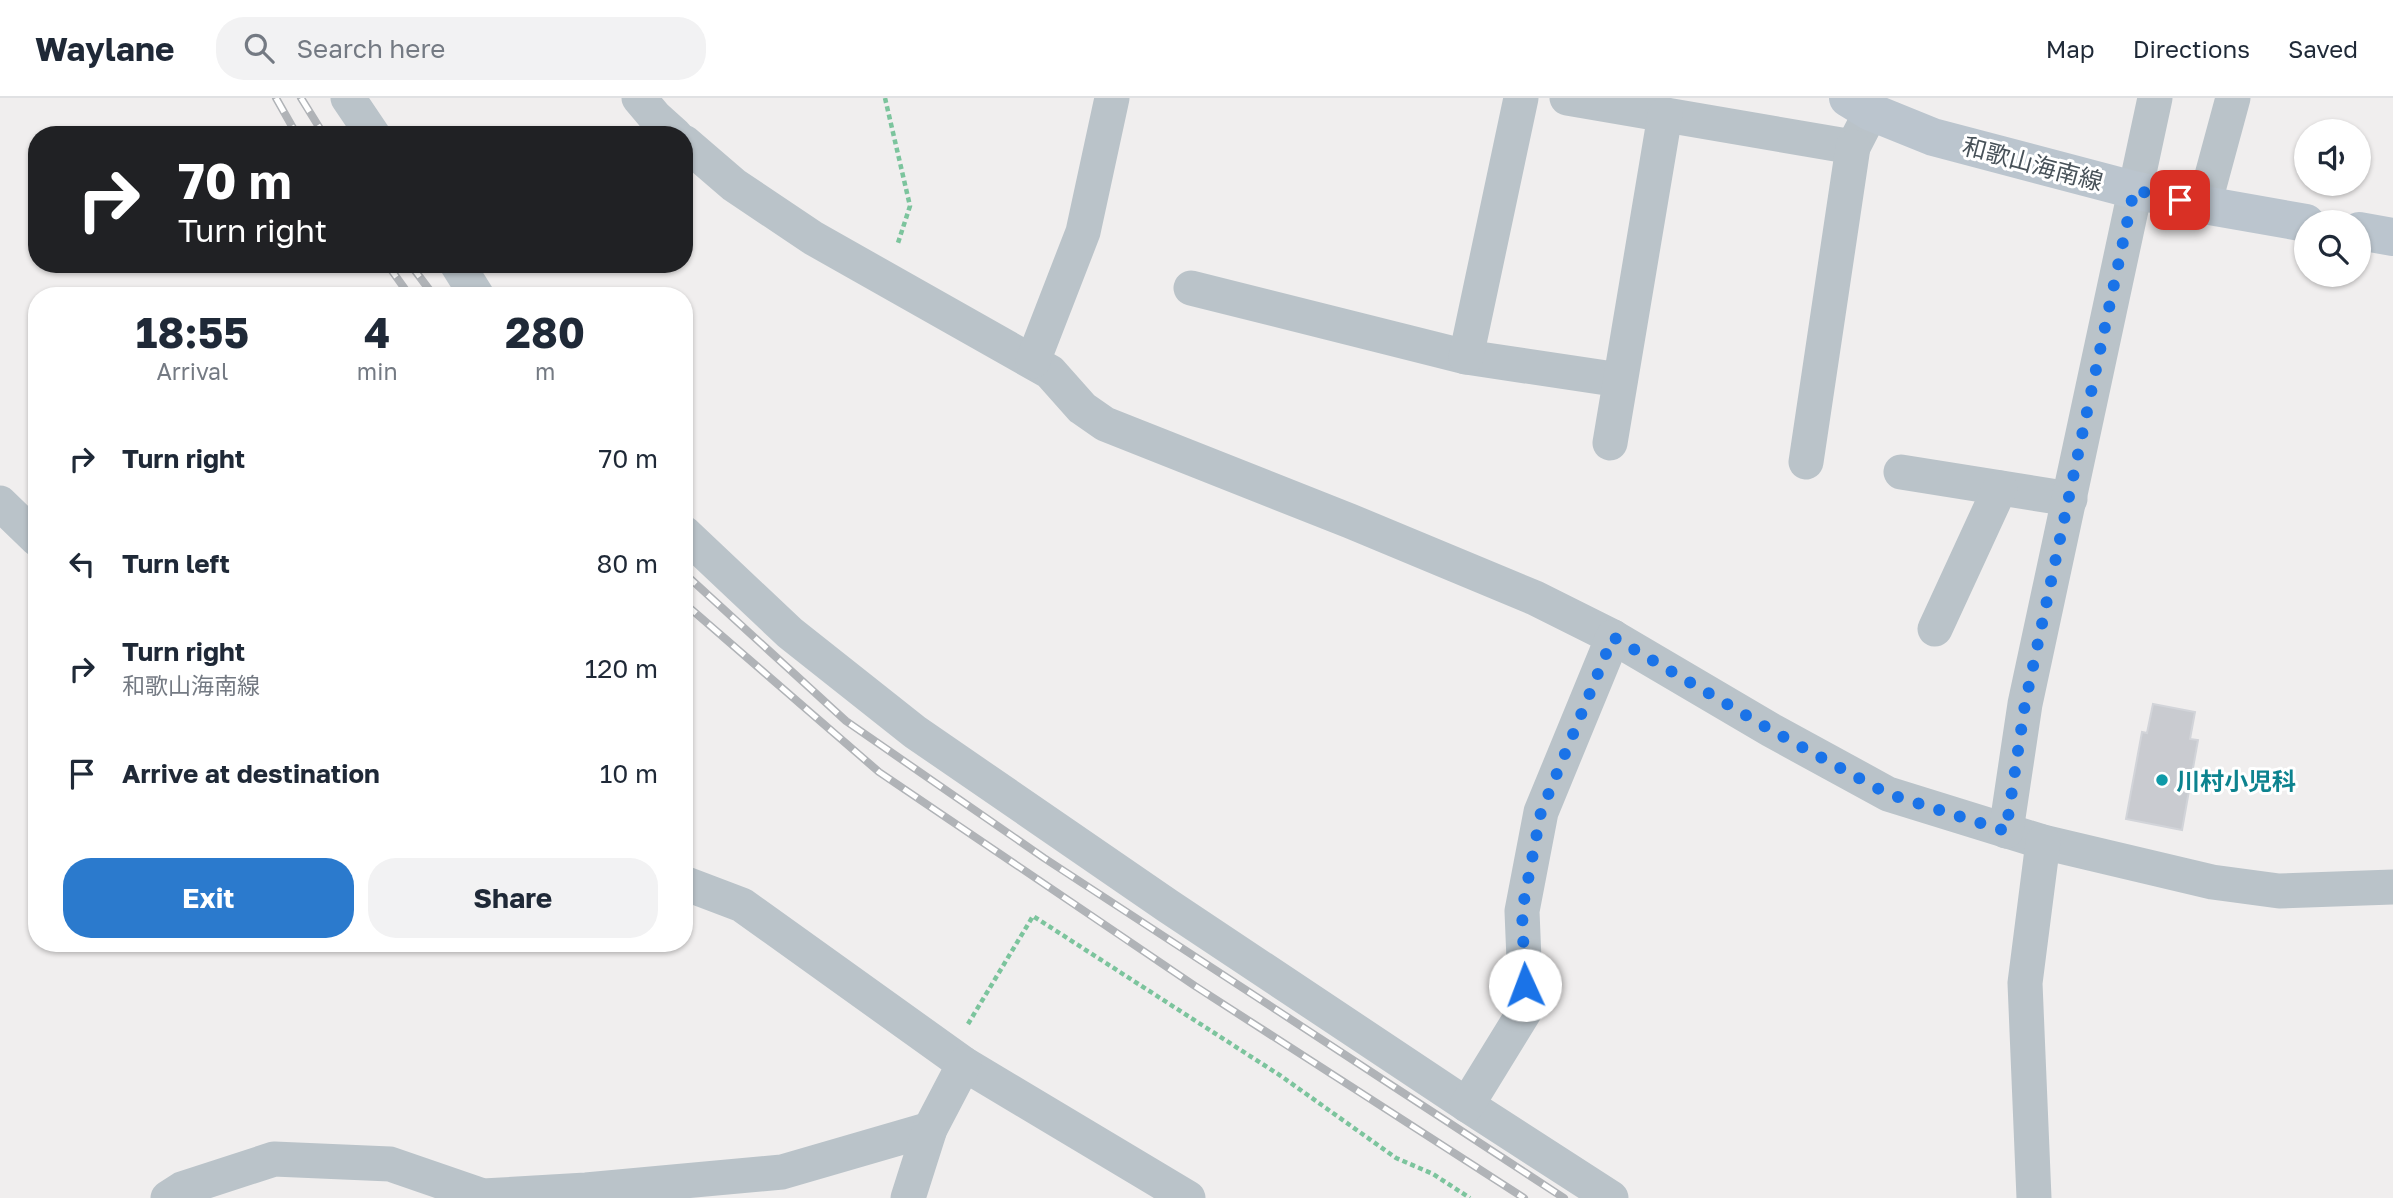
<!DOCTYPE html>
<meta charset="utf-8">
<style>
body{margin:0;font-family:"Golos Text","Noto Sans JP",sans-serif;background:#f2f2f3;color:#1f2937;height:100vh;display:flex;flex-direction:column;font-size:26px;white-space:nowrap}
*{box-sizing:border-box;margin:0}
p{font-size:23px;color:#747a83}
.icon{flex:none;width:38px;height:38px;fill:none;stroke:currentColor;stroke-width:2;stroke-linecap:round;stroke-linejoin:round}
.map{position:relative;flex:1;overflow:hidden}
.side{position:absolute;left:28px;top:189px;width:665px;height:665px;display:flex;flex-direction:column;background:#fff;border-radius:28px;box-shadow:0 2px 5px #0004}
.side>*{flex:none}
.hud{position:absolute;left:28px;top:28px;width:665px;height:147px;border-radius:28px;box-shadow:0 2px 5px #0004;background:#202124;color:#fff;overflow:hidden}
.fabs{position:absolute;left:2294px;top:21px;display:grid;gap:14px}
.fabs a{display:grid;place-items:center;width:77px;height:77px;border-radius:50%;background:#fff;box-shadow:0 2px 5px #0004;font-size:35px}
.pin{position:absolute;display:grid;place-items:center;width:60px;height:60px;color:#fff;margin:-30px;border-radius:14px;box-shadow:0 4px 10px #0006}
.me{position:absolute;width:77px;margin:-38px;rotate:358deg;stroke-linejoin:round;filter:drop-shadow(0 0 5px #0008)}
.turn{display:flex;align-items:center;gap:24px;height:147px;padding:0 35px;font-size:32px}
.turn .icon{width:91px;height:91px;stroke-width:2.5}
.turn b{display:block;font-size:49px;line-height:60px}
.eta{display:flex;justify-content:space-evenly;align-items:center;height:119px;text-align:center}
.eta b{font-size:42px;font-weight:700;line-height:49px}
.cta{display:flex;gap:14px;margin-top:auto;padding:14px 35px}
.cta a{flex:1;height:80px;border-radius:28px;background:#2b7acd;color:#fff;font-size:28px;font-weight:700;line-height:80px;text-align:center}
.cta a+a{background:#f2f2f3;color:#1f2937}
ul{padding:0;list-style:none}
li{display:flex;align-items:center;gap:21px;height:105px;padding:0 35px}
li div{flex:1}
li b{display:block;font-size:26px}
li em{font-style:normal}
header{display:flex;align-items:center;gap:42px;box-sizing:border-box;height:98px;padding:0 35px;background:#fff;border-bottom:2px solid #e0e1e3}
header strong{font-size:33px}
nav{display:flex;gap:38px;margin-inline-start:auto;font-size:24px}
.search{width:490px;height:63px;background:#f2f2f3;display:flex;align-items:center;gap:18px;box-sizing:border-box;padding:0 24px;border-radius:28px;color:#747a83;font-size:26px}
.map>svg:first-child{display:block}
.building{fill:#c9cbd0;stroke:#d2d4d9;stroke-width:2}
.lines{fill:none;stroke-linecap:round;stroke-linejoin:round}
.path{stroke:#7cc49d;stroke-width:4.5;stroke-dasharray:5 3.5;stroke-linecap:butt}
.street{stroke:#bac3c9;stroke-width:35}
.secondary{stroke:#bbc5ce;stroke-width:38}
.rail-casing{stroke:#b0b3b7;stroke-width:8}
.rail{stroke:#fff;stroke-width:5;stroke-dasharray:16;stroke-linecap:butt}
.route{stroke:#1a73e8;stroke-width:12;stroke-dasharray:0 21.6}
.culture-dot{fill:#0f9aa8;stroke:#fff;stroke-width:2.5}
.labels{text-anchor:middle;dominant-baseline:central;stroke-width:6;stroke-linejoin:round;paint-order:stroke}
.street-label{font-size:24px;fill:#485259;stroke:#fff}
.culture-label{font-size:24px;font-weight:bold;fill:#0d838f;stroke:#fff;text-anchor:start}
</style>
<header>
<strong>Waylane</strong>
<div class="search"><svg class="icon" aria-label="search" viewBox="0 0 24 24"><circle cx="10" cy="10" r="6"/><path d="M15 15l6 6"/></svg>Search here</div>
<nav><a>Map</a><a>Directions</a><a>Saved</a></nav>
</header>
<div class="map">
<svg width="2393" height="1100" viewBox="0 0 2393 1100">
<rect width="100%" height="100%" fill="#f0eeee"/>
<polygon class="building" points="2153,606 2195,614 2190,641 2198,642 2182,732 2126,721 2142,634 2147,635"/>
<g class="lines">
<g class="path">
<polyline points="885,0 910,108 897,148"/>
<polyline points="968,926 1033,818 1281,978 1396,1060 1433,1076 1470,1100"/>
</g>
<g class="street">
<polyline points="348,0 373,37"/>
<polyline points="639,0 655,19 675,37"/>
<polyline points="1567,0 1853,49 1871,14"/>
<polyline points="684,44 734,87 813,140 1050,274 1082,310 1105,326 1350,423 1535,500 1613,539 1771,632 1888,696 2043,744 2212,784 2279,793 2393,789"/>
<polyline points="2204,107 2233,0"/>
<polyline points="457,166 477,198"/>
<polyline points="1191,190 1466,259 1620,282"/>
<polyline points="1466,259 1521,0"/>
<polyline points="1033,263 1083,134 1112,0"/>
<polyline points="1610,345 1665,17"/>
<polyline points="1806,364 1853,49"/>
<polyline points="1901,374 2070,401"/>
<polyline points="0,405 37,441"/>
<polyline points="684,435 790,535 915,634 1168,808 1467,1007 1611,1100"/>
<polyline points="1935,531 2000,390"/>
<polyline points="2006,733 2025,606 2155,0"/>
<polyline points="684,785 742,807 964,966 1188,1100"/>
<polyline points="1467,1007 1526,911 1522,813 1541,714 1613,539"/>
<polyline points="168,1100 182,1091 274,1061 390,1066 483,1098 586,1092 782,1074 930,1031"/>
<polyline points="908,1100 930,1031 964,966"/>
<polyline points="2034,1100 2025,885 2043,744"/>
</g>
<g class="secondary">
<polyline points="1848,0 1871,14 1933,39 2134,92 2204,107 2306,125"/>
<polyline points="2359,133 2393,139"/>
</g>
<defs>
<g id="rail">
<polyline points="276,0 297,37"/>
<polyline points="301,0 324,37"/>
<polyline points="387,166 410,198"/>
<polyline points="410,166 434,198"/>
<polyline points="684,475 846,623 1044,760 1564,1100"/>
<polyline points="684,505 879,674 1195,888 1524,1100"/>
</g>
</defs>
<use href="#rail" class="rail-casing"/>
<use href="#rail" class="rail"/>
</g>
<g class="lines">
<polyline class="route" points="1525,887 1522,813 1541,714 1613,539 1771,632 1888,696 2006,733 2025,606 2134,92 2180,102"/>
</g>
<circle class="culture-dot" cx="2162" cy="682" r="7"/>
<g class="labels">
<g class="street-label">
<text transform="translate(2033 65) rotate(15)">和歌山海南線</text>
</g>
<g class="culture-label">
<text x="2176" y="682">川村小児科</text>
</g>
</g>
</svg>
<div class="fabs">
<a><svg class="icon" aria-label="sound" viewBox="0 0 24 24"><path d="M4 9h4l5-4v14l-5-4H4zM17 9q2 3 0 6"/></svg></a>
<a><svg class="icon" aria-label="search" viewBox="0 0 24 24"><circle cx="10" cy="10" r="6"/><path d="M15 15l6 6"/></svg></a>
</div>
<div class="pin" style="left:2180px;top:102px;background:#d93025"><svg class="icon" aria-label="arrive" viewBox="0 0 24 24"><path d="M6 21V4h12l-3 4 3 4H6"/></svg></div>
<svg class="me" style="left:1525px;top:887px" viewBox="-20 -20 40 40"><circle r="19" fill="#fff"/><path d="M0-13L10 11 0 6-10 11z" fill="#1a73e8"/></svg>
<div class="hud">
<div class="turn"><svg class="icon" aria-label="right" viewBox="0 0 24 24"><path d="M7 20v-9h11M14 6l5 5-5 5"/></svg><div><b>70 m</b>Turn right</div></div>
</div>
<section class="side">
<div class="eta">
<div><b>18:55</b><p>Arrival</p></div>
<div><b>4</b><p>min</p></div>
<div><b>280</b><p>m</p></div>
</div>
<ul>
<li><svg class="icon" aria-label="right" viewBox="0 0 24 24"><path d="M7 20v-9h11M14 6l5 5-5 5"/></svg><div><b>Turn right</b></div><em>70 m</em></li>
<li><svg class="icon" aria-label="left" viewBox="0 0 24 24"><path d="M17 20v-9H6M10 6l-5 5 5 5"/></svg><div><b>Turn left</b></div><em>80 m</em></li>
<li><svg class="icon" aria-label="right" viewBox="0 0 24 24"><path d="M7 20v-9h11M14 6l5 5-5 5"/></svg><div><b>Turn right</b><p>和歌山海南線</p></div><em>120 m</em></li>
<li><svg class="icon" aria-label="arrive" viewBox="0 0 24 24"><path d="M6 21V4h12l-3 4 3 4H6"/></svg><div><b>Arrive at destination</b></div><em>10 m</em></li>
</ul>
<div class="cta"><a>Exit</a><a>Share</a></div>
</section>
</div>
